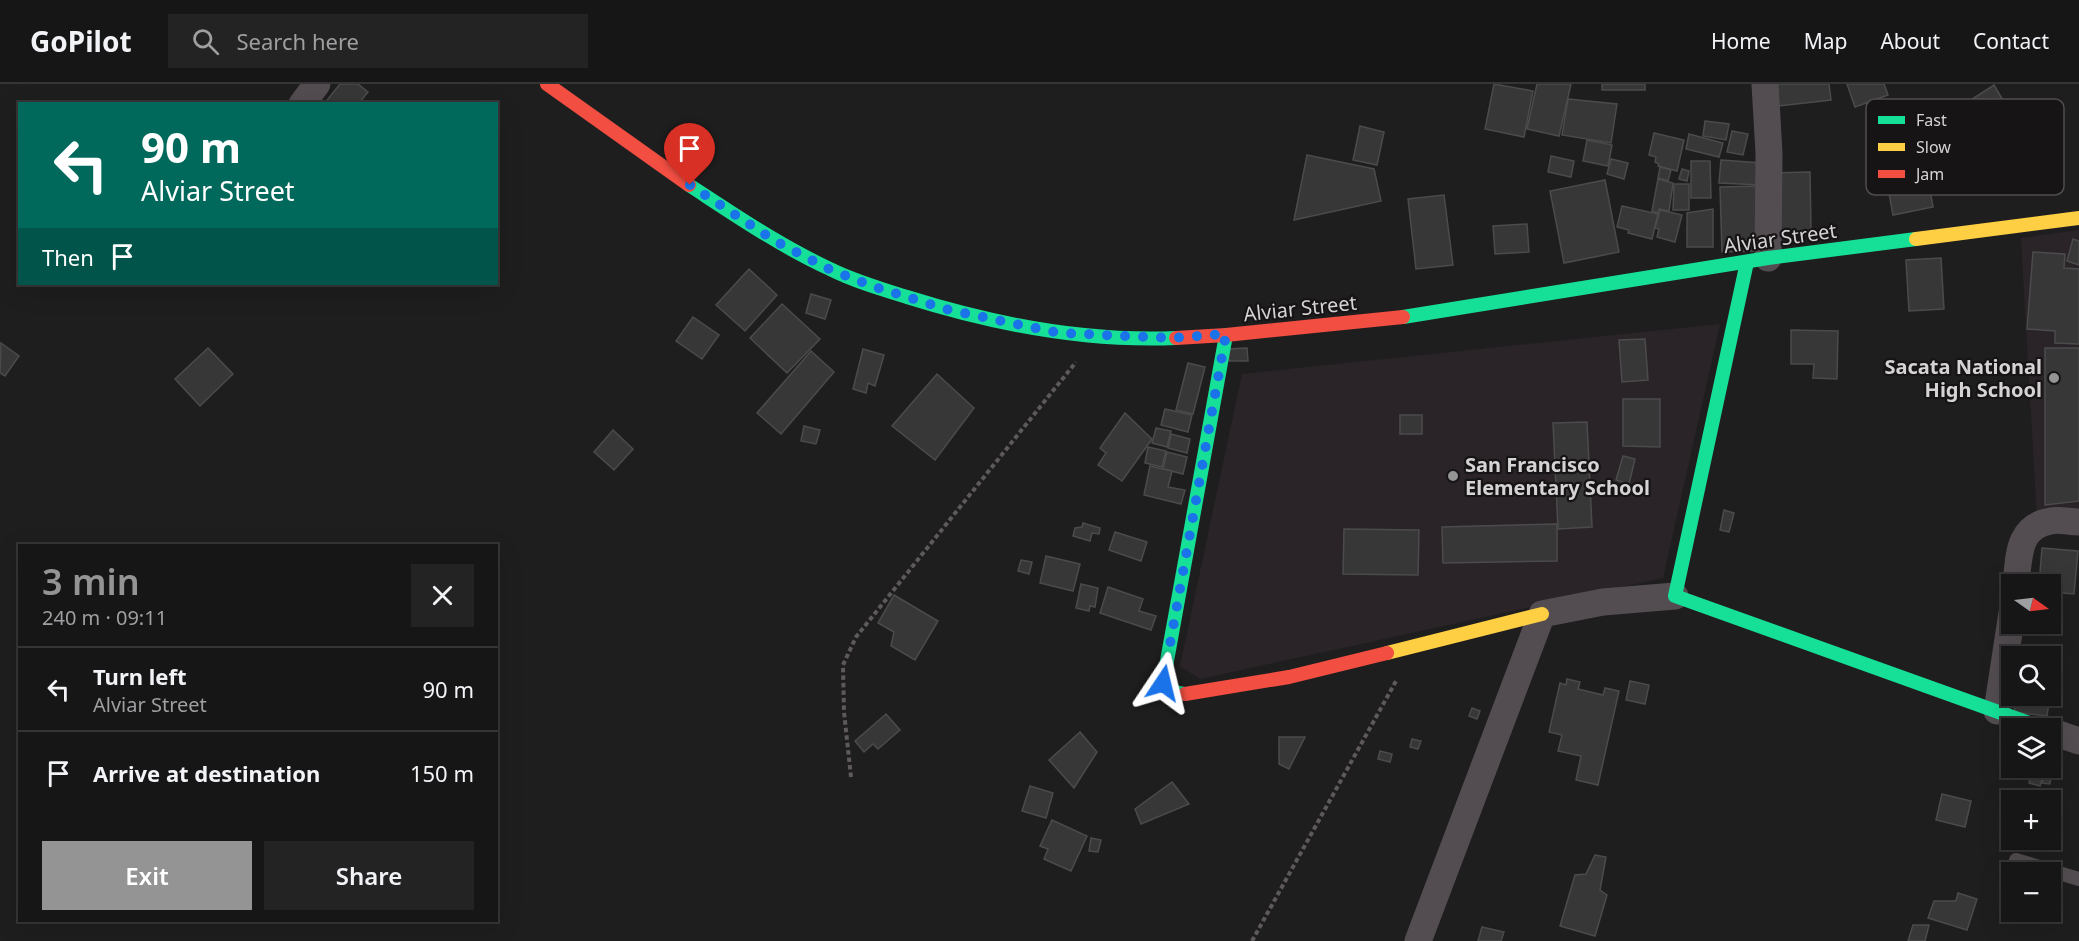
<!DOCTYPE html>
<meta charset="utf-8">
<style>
body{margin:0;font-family:"Noto Sans",sans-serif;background:#242324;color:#f1f3f6;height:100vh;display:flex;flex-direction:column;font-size:22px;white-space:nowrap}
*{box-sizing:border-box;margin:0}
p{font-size:20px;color:#9e9fa1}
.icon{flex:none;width:33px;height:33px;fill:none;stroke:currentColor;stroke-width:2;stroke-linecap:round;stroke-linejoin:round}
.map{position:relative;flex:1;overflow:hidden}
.details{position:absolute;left:18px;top:460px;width:480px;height:378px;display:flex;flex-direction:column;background:#171617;border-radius:0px;box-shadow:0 6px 24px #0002,0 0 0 2px #363536}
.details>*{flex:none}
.banner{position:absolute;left:18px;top:18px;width:480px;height:183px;border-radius:0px;box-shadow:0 6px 24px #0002,0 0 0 2px #363536;background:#00695c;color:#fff;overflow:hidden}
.needle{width:39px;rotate:104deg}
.buttons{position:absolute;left:2001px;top:490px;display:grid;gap:12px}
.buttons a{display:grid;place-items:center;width:60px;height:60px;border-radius:0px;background:#171617;box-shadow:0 6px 24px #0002,0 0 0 2px #363536;font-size:30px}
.pin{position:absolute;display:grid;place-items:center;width:51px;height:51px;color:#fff;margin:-62px -26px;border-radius:50% 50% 50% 0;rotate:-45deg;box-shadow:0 0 6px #0007}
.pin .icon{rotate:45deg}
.me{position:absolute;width:66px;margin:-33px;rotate:10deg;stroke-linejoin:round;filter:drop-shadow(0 0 4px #0008)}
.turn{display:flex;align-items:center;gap:21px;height:126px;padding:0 24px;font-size:27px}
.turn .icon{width:78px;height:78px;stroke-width:2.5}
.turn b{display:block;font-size:42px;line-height:51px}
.then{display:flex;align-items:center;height:57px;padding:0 24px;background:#0003;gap:12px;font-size:22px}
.round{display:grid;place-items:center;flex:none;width:63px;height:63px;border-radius:0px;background:#242324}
.summary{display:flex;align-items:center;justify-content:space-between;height:102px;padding:0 24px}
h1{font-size:36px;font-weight:600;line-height:45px;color:#959495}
.action{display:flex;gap:12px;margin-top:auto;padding:12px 24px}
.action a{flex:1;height:69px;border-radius:0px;background:#959495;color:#fff;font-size:24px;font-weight:600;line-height:69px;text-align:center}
.action a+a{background:#242324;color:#f1f3f6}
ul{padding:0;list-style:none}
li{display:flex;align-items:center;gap:18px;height:84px;padding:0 24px;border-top:2px solid #363536}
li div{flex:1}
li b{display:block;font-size:22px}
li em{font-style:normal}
header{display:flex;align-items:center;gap:36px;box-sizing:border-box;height:84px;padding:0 30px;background:#171617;border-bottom:2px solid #363536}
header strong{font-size:28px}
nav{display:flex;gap:33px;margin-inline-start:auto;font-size:21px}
.search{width:420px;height:54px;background:#242324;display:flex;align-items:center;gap:15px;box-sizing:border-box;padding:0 21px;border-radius:0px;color:#9e9fa1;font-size:22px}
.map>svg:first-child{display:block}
.built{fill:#2a2429}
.building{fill:#373737;stroke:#4c4b4c;stroke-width:1.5}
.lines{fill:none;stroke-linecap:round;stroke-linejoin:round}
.path{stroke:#5d595c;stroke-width:4;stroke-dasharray:4.5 3;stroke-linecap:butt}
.lane{stroke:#534d51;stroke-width:14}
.street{stroke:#534d51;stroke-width:27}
.fast{stroke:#16e098;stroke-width:14}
.slow{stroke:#ffcf43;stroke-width:14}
.jam{stroke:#f24e42;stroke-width:14}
.route{stroke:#1a73e8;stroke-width:10;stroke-dasharray:0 18}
.poi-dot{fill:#959495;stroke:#171416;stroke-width:2}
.labels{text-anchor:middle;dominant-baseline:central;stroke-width:4.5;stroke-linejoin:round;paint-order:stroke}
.street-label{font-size:20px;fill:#d5d3d4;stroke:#171416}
.poi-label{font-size:20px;font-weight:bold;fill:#d5d3d4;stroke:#171416;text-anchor:end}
.key{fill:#171416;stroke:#504d4f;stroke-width:1.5}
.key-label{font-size:16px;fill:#d5d3d4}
</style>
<header>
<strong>GoPilot</strong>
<div class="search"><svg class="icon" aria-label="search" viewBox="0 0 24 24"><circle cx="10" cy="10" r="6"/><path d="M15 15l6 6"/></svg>Search here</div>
<nav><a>Home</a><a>Map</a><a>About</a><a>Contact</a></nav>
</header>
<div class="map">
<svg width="2079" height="857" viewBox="0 0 2079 857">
<rect width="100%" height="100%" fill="#1f1e1f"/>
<g class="built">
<polygon points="2079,146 2079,434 2037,435 2021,154"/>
<polygon points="1720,240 1663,494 1200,595 1180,582 1242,290"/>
</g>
<g class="building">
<polygon points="340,0 358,0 368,8 358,20 324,20"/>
<polygon points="1494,0 1533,7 1524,53 1485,45"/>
<polygon points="1537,0 1571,0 1559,52 1527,45"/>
<rect x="1602" y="0" width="43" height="6"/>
<polygon points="1776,0 1829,0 1831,16 1778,22"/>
<polygon points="1847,0 1884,0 1888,11 1855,23"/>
<polygon points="1994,1 2007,23 1979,41 1966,19"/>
<polygon points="1568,15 1617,20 1611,59 1562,51"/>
<polygon points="1705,37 1729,40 1726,56 1703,52"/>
<polygon points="1360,42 1384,48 1377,81 1353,76"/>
<polygon points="1732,47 1748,50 1743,71 1727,68"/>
<polygon points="1654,49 1684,56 1677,87 1658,82 1659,80 1655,78 1656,73 1649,71"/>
<polygon points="1689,50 1723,59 1719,73 1686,65"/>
<polygon points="1587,56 1612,61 1608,82 1583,77"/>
<polygon points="1923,68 1933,123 1893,131 1883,76"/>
<polygon points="1307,71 1374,85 1381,117 1294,136"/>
<polygon points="1551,72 1574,77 1571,93 1548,88"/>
<polygon points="1611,75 1628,79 1624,95 1607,90"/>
<polygon points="1721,76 1762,79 1761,101 1719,99"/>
<polygon points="1691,77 1710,77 1711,114 1691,114"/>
<polygon points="1660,83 1671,86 1668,97 1658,94"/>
<polygon points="1682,85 1689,87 1687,97 1679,95"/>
<polygon points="1810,88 1811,146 1773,147 1772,89"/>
<polygon points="1658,95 1673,99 1669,127 1659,125 1658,129 1652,127"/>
<polygon points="1605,96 1619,168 1564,179 1550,107"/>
<polygon points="1674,100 1689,100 1689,126 1673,126"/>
<polygon points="1761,102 1763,167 1722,168 1720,103"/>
<polygon points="1444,111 1453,181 1416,185 1408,115"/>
<polygon points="1622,122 1658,130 1652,155 1628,149 1629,146 1617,143"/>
<polygon points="1713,125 1713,163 1687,163 1687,129"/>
<polygon points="1660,126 1682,131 1675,158 1657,153 1659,145 1655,144"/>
<polygon points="1527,140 1529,168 1495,170 1493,142"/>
<polygon points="2073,155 2079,157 2079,181 2067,177"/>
<polygon points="2033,168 2065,170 2064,184 2079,185 2079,260 2055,259 2055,247 2027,245"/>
<polygon points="1941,174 1944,225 1909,227 1906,176"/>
<polygon points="749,185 777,211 745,247 716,221"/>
<polygon points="811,210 831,216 825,235 806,229"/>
<polygon points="782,220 820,255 787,289 750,254"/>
<polygon points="693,233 719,251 702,275 676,257"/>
<polygon points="1791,246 1838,247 1837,295 1813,294 1814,280 1791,280"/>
<polygon points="1645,255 1648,296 1622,298 1619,256"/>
<polygon points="1,259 19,272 5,292 0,289"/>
<polygon points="208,264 233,290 200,322 175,295"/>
<polygon points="1247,264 1248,277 1229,277 1228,265"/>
<polygon points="2045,264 2079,264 2079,417 2045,421"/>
<polygon points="863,265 884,271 875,302 868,299 866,309 853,305"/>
<polygon points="811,267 834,288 781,350 757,329"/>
<polygon points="1188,279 1205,283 1193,330 1176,326"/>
<polygon points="937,290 974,324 935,376 892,342"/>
<polygon points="1623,315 1660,315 1660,363 1623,362"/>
<polygon points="1165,325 1192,331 1188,348 1161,341"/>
<polygon points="1125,329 1152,355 1122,397 1098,381 1106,369 1100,364"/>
<rect x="1400" y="331" width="22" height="19"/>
<polygon points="1587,338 1592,443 1558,445 1553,339"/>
<polygon points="804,342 820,346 816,360 801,357"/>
<polygon points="1156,344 1171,347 1167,363 1152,359"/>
<polygon points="613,346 633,365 614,386 594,368"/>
<polygon points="1171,350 1190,355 1187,369 1168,364"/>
<polygon points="1148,363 1166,367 1162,383 1145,379"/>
<polygon points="1167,368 1187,373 1183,390 1163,385"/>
<polygon points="1623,372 1635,375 1629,400 1616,396"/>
<polygon points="1150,382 1172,387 1168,403 1185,406 1181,420 1144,411"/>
<polygon points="1724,426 1734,429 1729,448 1720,446"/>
<polygon points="1083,439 1100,444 1099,450 1092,449 1090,457 1073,452 1075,444 1082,443"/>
<polygon points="1557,440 1557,477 1443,479 1442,443"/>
<polygon points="1344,445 1419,446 1418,491 1343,490"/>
<polygon points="1115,448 1147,458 1141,477 1109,466"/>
<polygon points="2042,464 2078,467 2074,510 2050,508 2050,501 2039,501"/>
<polygon points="1046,472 1080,480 1073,507 1040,499"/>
<polygon points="1021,476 1032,478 1029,490 1018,487"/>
<polygon points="1081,500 1098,504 1095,523 1090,522 1089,527 1076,524"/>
<polygon points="1108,503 1143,515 1139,527 1156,532 1151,546 1100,529"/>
<polygon points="894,511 938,537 915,576 891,562 894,548 878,539"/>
<polygon points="1567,595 1580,598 1578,605 1603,611 1605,604 1619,607 1598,701 1576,696 1581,672 1558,667 1562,651 1549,648 1560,599 1566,601"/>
<polygon points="1630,597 1649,601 1645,620 1626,616"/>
<polygon points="2016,612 2050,612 2047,632 2014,628"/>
<polygon points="1472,624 1480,627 1477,635 1469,632"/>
<polygon points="886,630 900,646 878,665 873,660 864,668 855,657"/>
<polygon points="1080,648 1097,668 1074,704 1049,676"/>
<polygon points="1279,653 1305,653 1289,685 1279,680"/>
<polygon points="1412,655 1421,657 1418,665 1410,663"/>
<polygon points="1380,667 1392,670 1390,678 1378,675"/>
<polygon points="2032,686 2044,688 2040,702 2029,699"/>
<polygon points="2044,691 2051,693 2050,700 2042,699"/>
<polygon points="1172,698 1189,720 1141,740 1135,725"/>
<polygon points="1030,702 1053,709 1046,734 1022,727"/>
<polygon points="1942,710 1971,717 1965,743 1936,736"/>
<polygon points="1052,736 1087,752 1071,787 1044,775 1048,765 1040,762"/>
<polygon points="1091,754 1101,756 1098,768 1089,767"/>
<polygon points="1595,771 1606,773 1600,806 1607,811 1595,852 1560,842 1575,791 1586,790"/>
<polygon points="1958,809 1977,815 1967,846 1928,834 1934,817 1956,817"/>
<polygon points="1913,841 1929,841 1925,857 1908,857"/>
<polygon points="1482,843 1504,848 1501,857 1478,857"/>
</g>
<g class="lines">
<g class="path">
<polyline points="851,693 844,628 843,581 856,553 1076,278"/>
<polyline points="1252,857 1396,597"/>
</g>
<polyline class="lane" points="2016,776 2079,795"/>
<g class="street">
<polyline points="1765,0 1769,69 1768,174"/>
<polyline points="302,20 317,0"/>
<path d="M2016,501C2019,474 2017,442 2051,437C2059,435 2070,438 2079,438"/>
<polyline points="1997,627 2012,529"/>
<polyline points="2050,647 2079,657"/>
<polyline points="1418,857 1542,530 1603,518 1675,512"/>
</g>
<g class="fast">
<path d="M689,101C735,131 780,162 830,185C854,197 881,205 907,213C993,240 1085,258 1176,254"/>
<polyline points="1747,178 1675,512 2046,645"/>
<polyline points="1403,233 1768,174 1916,155"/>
<polyline points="1185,610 1170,607 1163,599 1226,251"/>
</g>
<g class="slow">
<polyline points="1916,155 2079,134"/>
<polyline points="1387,569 1542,530"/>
</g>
<g class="jam">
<polyline points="547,0 689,101"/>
<polyline points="1176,254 1226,251 1403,233"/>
<polyline points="1185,610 1289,593 1387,569"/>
</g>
</g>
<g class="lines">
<polyline class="route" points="690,101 775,157 831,186 875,203 949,226 1059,249 1172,254 1226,250 1163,599"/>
</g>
<g class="poi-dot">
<circle cx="2054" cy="294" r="6"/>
<circle cx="1453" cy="392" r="6"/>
</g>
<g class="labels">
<g class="street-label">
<text transform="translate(1780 154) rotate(-8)">Alviar Street</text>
<text transform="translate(1300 224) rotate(-6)">Alviar Street</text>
</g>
<g class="poi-label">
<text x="2042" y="282">Sacata National<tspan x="2042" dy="23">High School</tspan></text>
<text x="1465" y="380" text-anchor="start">San Francisco<tspan x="1465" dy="23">Elementary School</tspan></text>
</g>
</g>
<rect x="1866" y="15" width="198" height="96" rx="9" class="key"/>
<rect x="1878" y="32" width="27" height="8" fill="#16e098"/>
<rect x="1878" y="59" width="27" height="8" fill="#ffcf43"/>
<rect x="1878" y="86" width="27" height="8" fill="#f24e42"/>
<g class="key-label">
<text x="1916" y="42">Fast</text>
<text x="1916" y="69">Slow</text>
<text x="1916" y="96">Jam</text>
</g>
</svg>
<div class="buttons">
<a><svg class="needle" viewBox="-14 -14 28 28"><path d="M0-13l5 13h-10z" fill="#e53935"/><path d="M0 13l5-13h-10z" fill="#9e9fa1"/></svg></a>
<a><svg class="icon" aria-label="search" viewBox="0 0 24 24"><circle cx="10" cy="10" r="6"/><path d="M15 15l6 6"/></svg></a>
<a><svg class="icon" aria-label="layers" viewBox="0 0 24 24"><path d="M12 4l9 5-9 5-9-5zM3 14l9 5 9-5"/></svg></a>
<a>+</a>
<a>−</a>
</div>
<div class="pin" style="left:690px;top:101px;background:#d93025"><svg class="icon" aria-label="arrive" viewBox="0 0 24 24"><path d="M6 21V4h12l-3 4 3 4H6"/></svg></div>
<svg class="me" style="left:1163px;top:599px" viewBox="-20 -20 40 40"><path d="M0-17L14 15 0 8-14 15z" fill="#1a73e8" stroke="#fff" stroke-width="4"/></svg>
<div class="banner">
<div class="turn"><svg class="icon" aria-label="left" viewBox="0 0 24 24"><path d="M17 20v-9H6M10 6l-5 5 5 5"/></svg><div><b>90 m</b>Alviar Street</div></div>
<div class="then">Then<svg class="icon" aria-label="arrive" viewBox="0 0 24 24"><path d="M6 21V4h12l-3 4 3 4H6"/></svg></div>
</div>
<section class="details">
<div class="summary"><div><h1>3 min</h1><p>240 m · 09:11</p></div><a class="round"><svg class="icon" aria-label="close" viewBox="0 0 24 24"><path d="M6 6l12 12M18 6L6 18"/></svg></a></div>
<ul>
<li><svg class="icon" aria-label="left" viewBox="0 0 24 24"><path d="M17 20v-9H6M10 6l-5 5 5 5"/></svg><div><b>Turn left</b><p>Alviar Street</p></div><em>90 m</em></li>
<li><svg class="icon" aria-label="arrive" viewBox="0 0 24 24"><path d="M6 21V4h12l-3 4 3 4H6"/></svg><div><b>Arrive at destination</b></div><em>150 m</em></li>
</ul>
<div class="action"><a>Exit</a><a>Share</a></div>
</section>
</div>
